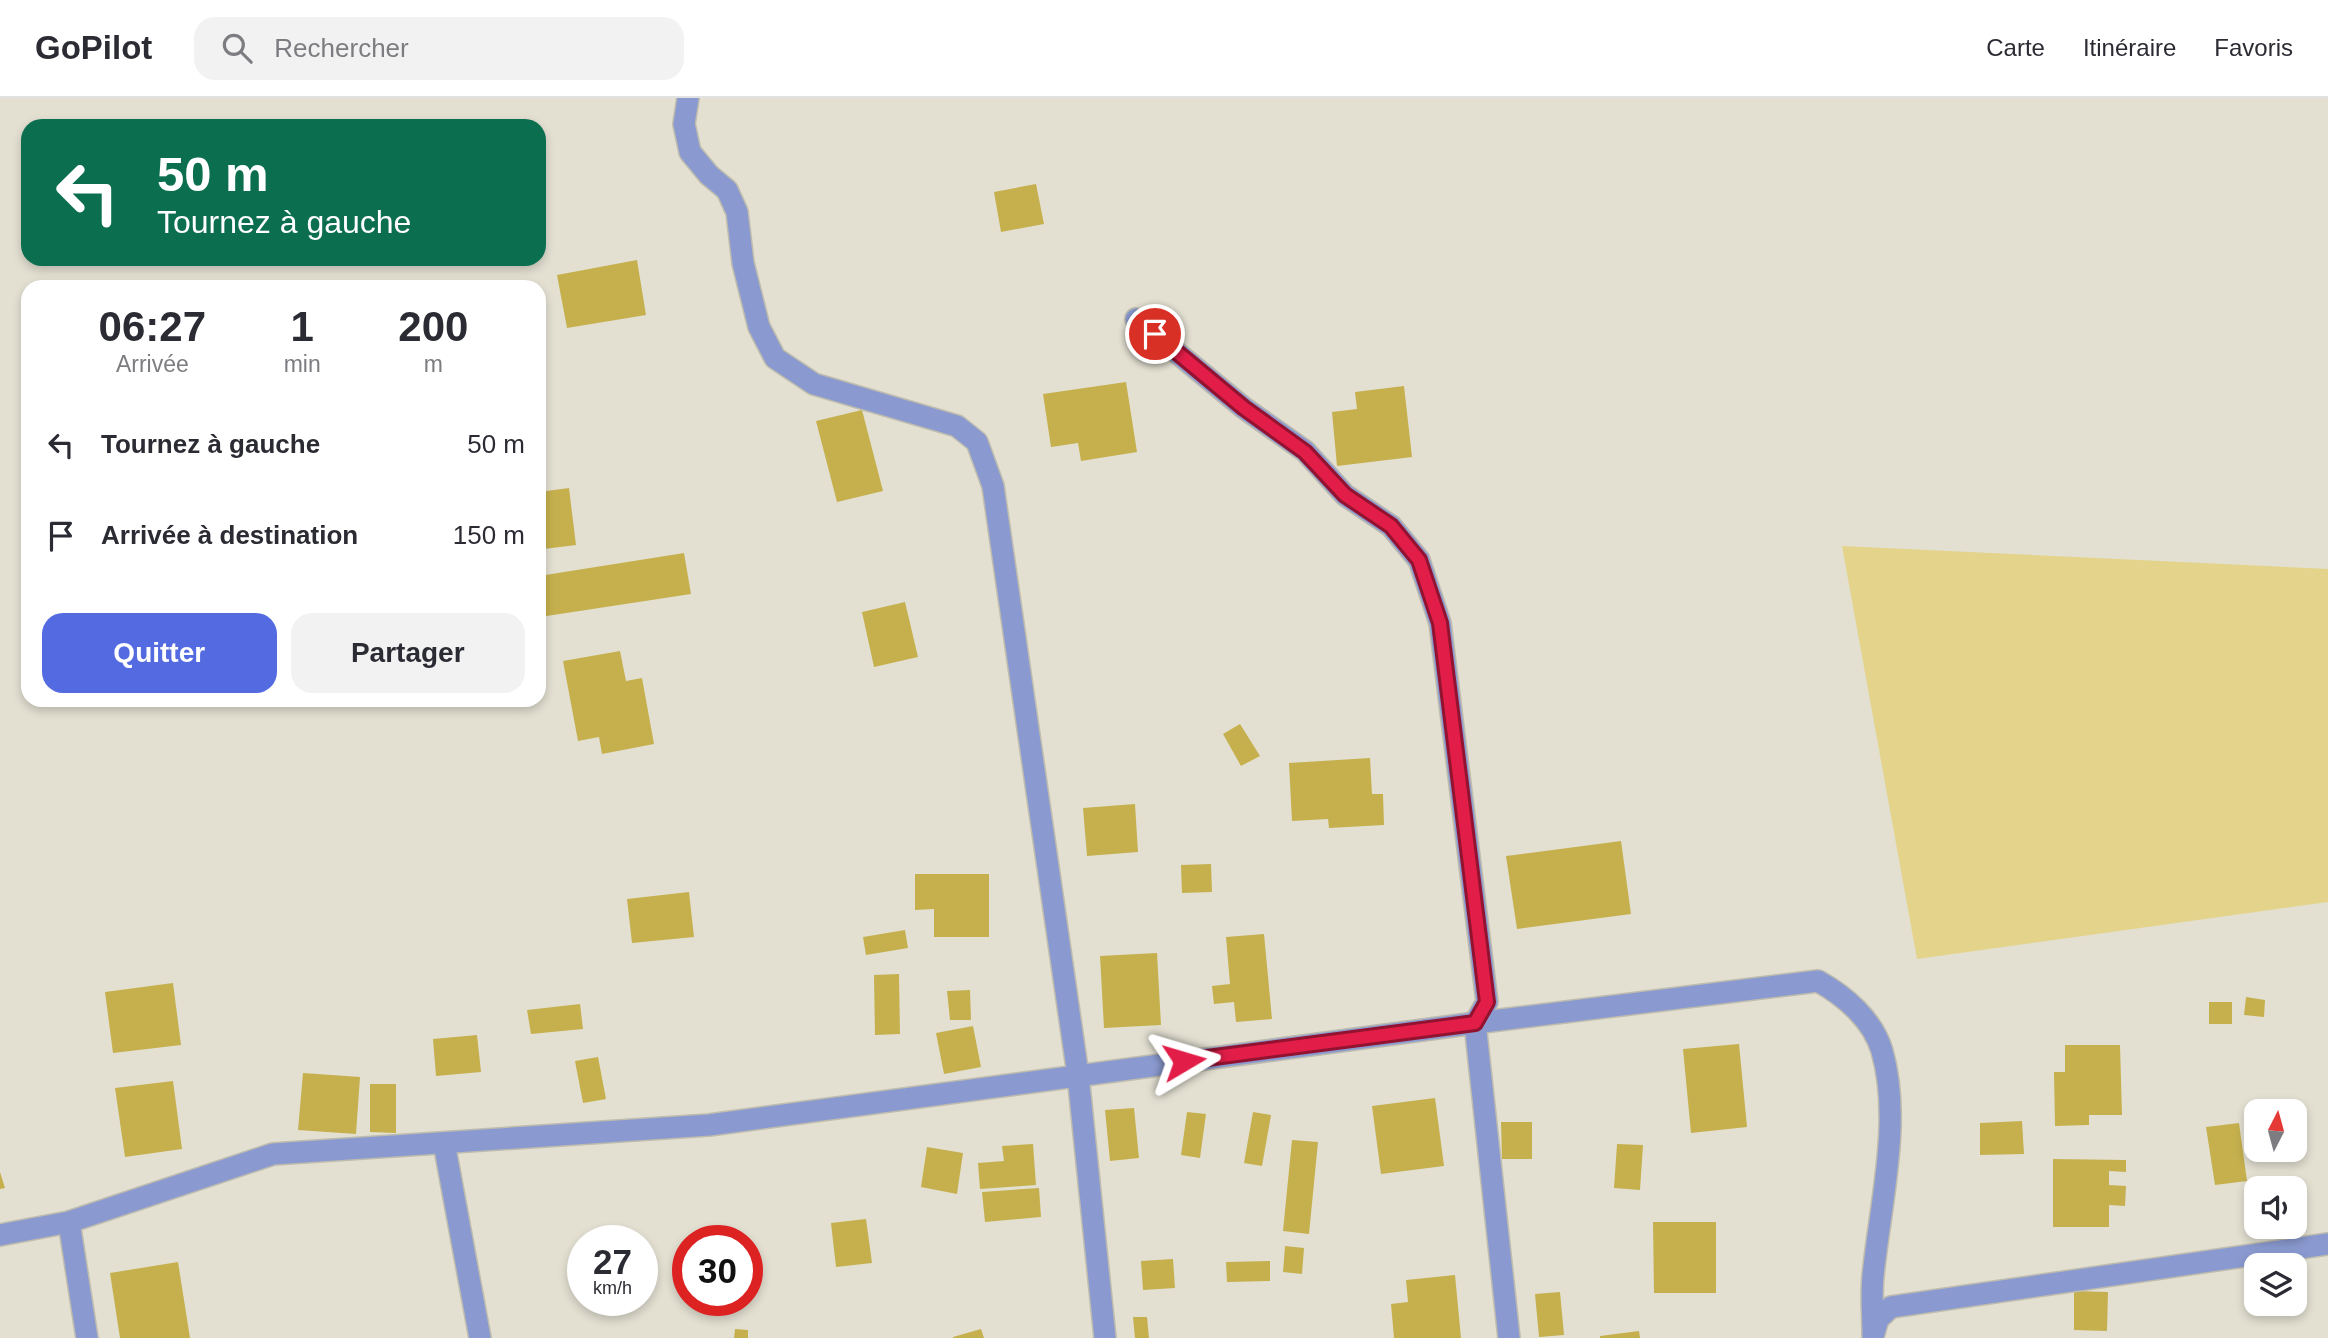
<!DOCTYPE html>
<html lang="fr">
<meta charset="utf-8">
<style>
body{margin:0;font-family:Helvetica,sans-serif;background:#f2f2f3;color:#2b2b33;height:100vh;display:flex;flex-direction:column;font-size:26px;white-space:nowrap}
*{box-sizing:border-box;margin:0}
p{font-size:23px;color:#7c7c81}
.icon{flex:none;width:38px;height:38px;fill:none;stroke:currentColor;stroke-width:2;stroke-linecap:round;stroke-linejoin:round}
.map{position:relative;flex:1;overflow:hidden}
.side{position:absolute;left:21px;top:182px;width:525px;height:427px;display:flex;flex-direction:column;background:#fff;border-radius:21px;box-shadow:0 4px 10px #0003}
.side>*{flex:none}
.hud{position:absolute;left:21px;top:21px;width:525px;height:147px;border-radius:21px;box-shadow:0 4px 10px #0003;background:#0b6e4f;color:#fff;overflow:hidden}
.needle{width:46px;rotate:6deg}
.controls{position:absolute;left:2244px;top:1001px;display:grid;gap:14px}
.controls a{display:grid;place-items:center;width:63px;height:63px;border-radius:14px;background:#fff;box-shadow:0 4px 10px #0003;font-size:35px}
.speed{position:absolute;left:567px;top:1127px;display:flex;gap:14px;font-size:35px;font-weight:700;text-align:center}
.speed>*{display:grid;place-content:center;width:91px;height:91px;border-radius:50%;background:#fff;box-shadow:0 4px 10px #0003;line-height:1}
.speed small{font-size:18px;font-weight:400}
.speed .limit{border:10px solid #d22;background:#fff;color:#111}
.pin{position:absolute;display:grid;place-items:center;width:60px;height:60px;color:#fff;margin:-30px;border:4px solid #fff;border-radius:50%;box-shadow:0 2px 7px #0007}
.me{position:absolute;width:77px;margin:-38px;rotate:83deg;stroke-linejoin:round;filter:drop-shadow(0 0 5px #0008)}
.turn{display:flex;align-items:center;gap:24px;height:147px;padding:0 21px;font-size:32px}
.turn .icon{width:91px;height:91px;stroke-width:2.5}
.turn b{display:block;font-size:49px;line-height:60px}
.eta{display:flex;justify-content:space-evenly;align-items:center;height:119px;text-align:center}
.eta b{font-size:42px;font-weight:700;line-height:49px}
.button{display:flex;gap:14px;margin-top:auto;padding:14px 21px}
.button a{flex:1;height:80px;border-radius:21px;background:#536ae0;color:#fff;font-size:28px;font-weight:700;line-height:80px;text-align:center}
.button a+a{background:#f2f2f3;color:#2b2b33}
ul{padding:0;list-style:none}
li{display:flex;align-items:center;gap:21px;height:91px;padding:0 21px}
li div{flex:1}
li b{display:block;font-size:26px}
li em{font-style:normal}
header{display:flex;align-items:center;gap:42px;box-sizing:border-box;height:98px;padding:0 35px;background:#fff;border-bottom:2px solid #e1e1e2}
header strong{font-size:33px}
nav{display:flex;gap:38px;margin-inline-start:auto;font-size:24px}
.search{width:490px;height:63px;background:#f2f2f3;display:flex;align-items:center;gap:18px;box-sizing:border-box;padding:0 24px;border-radius:21px;color:#7c7c81;font-size:26px}
.map>svg:first-child{display:block}
.green{fill:#e3d38b}
.building{fill:#c5b04d}
.lines{fill:none;stroke-linecap:round;stroke-linejoin:round}
.minor-casing{stroke:#bebcaf;stroke-width:24}
.minor{stroke:#8a9ad0;stroke-width:21}
.route-casing{stroke:#92132f;stroke-width:18}
.route{stroke:#e11d48;stroke-width:12}
</style>
<header>
<strong>GoPilot</strong>
<div class="search"><svg class="icon" aria-label="search" viewBox="0 0 24 24"><circle cx="10" cy="10" r="6"/><path d="M15 15l6 6"/></svg>Rechercher</div>
<nav><a>Carte</a><a>Itinéraire</a><a>Favoris</a></nav>
</header>
<div class="map">
<svg width="2328" height="1240" viewBox="0 0 2328 1240">
<rect width="100%" height="100%" fill="#e3e0d2"/>
<polygon class="green" points="1842,448 2328,471 2328,804 1917,861"/>
<g class="building">
<polygon points="1036,86 1044,126 1001,134 994,94"/>
<polygon points="637,162 646,217 567,230 557,177"/>
<polygon points="1126,284 1137,354 1081,363 1078,345 1051,349 1043,296"/>
<polygon points="1404,288 1412,359 1337,368 1332,314 1357,311 1355,294"/>
<polygon points="862,312 883,393 837,404 816,323"/>
<polygon points="569,390 576,447 544,451 539,394"/>
<polygon points="684,455 691,496 540,519 539,478"/>
<polygon points="905,504 918,559 874,569 862,514"/>
<polygon points="620,553 626,583 642,580 654,646 602,656 599,639 578,643 563,563"/>
<polygon points="1240,626 1260,658 1241,668 1223,636"/>
<polygon points="1370,660 1372,696 1383,696 1384,727 1329,730 1328,721 1292,723 1289,665"/>
<polygon points="1135,706 1138,754 1087,758 1083,710"/>
<polygon points="1621,743 1631,816 1517,831 1506,758"/>
<polygon points="1211,766 1212,794 1182,795 1181,767"/>
<polygon points="915,776 989,776 989,839 934,839 934,811 915,812"/>
<polygon points="689,794 694,839 632,845 627,801"/>
<polygon points="905,832 908,850 866,857 863,839"/>
<polygon points="1264,836 1272,921 1236,924 1234,904 1214,906 1212,888 1230,886 1226,839"/>
<polygon points="1157,855 1161,927 1104,930 1100,858"/>
<polygon points="899,876 900,936 875,937 874,877"/>
<polygon points="173,885 181,947 113,955 105,894"/>
<polygon points="970,892 971,922 950,922 947,893"/>
<polygon points="2246,899 2265,902 2264,919 2244,917"/>
<rect x="2209" y="904" width="23" height="22"/>
<polygon points="580,906 583,931 531,936 527,912"/>
<polygon points="973,928 981,969 944,976 936,935"/>
<polygon points="477,937 481,974 436,978 433,941"/>
<polygon points="1739,946 1747,1029 1691,1035 1683,951"/>
<polygon points="2065,947 2120,947 2122,1017 2089,1017 2089,1027 2055,1028 2054,974 2065,974"/>
<polygon points="598,959 606,1001 583,1005 575,963"/>
<polygon points="303,975 360,979 356,1036 298,1032"/>
<polygon points="173,983 182,1051 125,1059 115,990"/>
<polygon points="370,986 396,986 396,1035 370,1034"/>
<polygon points="1435,1000 1444,1068 1381,1076 1372,1008"/>
<polygon points="1134,1010 1139,1060 1110,1063 1105,1012"/>
<polygon points="1187,1014 1206,1016 1200,1060 1181,1057"/>
<polygon points="1253,1014 1271,1017 1262,1068 1244,1065"/>
<polygon points="2022,1023 2024,1056 1980,1057 1980,1025"/>
<polygon points="1501,1024 1532,1024 1532,1061 1502,1061"/>
<polygon points="2239,1025 2247,1083 2215,1087 2206,1029"/>
<polygon points="1292,1042 1318,1044 1309,1136 1283,1133"/>
<polygon points="1033,1046 1036,1087 980,1091 978,1065 1004,1063 1002,1048"/>
<polygon points="1617,1046 1643,1047 1640,1092 1614,1090"/>
<polygon points="927,1049 963,1055 957,1096 921,1089"/>
<polygon points="2053,1061 2126,1062 2126,1074 2109,1073 2109,1087 2126,1088 2125,1108 2109,1107 2109,1129 2053,1129"/>
<polygon points="0,1074 5,1090 0,1091"/>
<polygon points="1039,1090 1041,1119 985,1124 982,1094"/>
<polygon points="866,1121 872,1165 836,1169 831,1125"/>
<polygon points="1653,1124 1716,1124 1716,1195 1654,1195"/>
<polygon points="1285,1148 1304,1150 1302,1176 1283,1174"/>
<polygon points="1173,1161 1175,1190 1143,1192 1141,1163"/>
<polygon points="1270,1163 1270,1183 1227,1184 1226,1164"/>
<polygon points="178,1164 190,1240 120,1240 110,1175"/>
<polygon points="1455,1177 1461,1240 1394,1240 1391,1206 1408,1204 1406,1182"/>
<polygon points="2074,1193 2108,1194 2107,1233 2074,1232"/>
<polygon points="1560,1194 1564,1237 1539,1239 1535,1196"/>
<polygon points="1133,1219 1147,1219 1149,1240 1135,1240"/>
<polygon points="735,1231 748,1232 748,1240 734,1240"/>
<polygon points="981,1231 984,1240 953,1240 953,1239"/>
<polygon points="1639,1233 1640,1240 1600,1240 1600,1238"/>
</g>
<g class="lines">
<defs>
<g id="minor">
<polyline points="688,0 684,26 690,54 709,77 727,92 737,114 743,165 759,229 775,260 814,286 957,328 977,344 993,388 1078,977 1105,1240"/>
<polyline points="1136,221 1244,310 1305,353 1345,397 1391,428 1419,462 1440,525 1487,904 1475,925 1509,1240"/>
<polyline points="444,1045 480,1240"/>
<polyline points="69,1124 87,1240"/>
<path d="M0,1137L69,1124L273,1056L709,1027L1475,925L1818,883C1845,898 1873,922 1882,953C1902,1022 1880,1107 1873,1178C1871,1197 1873,1217 1873,1237"/>
<polyline points="1874,1235 1878,1221 1891,1209 2328,1146"/>
</g>
</defs>
<use href="#minor" class="minor-casing"/>
<use href="#minor" class="minor"/>
</g>
<g class="lines">
<defs>
<polyline id="route" points="1155,236 1244,310 1305,354 1345,397 1391,428 1419,462 1440,525 1487,904 1475,925 1184,963"/>
</defs>
<use href="#route" class="route-casing"/>
<use href="#route" class="route"/>
</g>
</svg>
<div class="controls">
<a><svg class="needle" viewBox="-14 -14 28 28"><path d="M0-13l5 13h-10z" fill="#e53935"/><path d="M0 13l5-13h-10z" fill="#7c7c81"/></svg></a>
<a><svg class="icon" aria-label="sound" viewBox="0 0 24 24"><path d="M4 9h4l5-4v14l-5-4H4zM17 9q2 3 0 6"/></svg></a>
<a><svg class="icon" aria-label="layers" viewBox="0 0 24 24"><path d="M12 4l9 5-9 5-9-5zM3 14l9 5 9-5"/></svg></a>
</div>
<div class="speed"><div>27<small>km/h</small></div><div class="limit">30</div></div>
<div class="pin" style="left:1155px;top:236px;background:#d93025"><svg class="icon" aria-label="arrive" viewBox="0 0 24 24"><path d="M6 21V4h12l-3 4 3 4H6"/></svg></div>
<svg class="me" style="left:1184px;top:963px" viewBox="-20 -20 40 40"><path d="M0-17L14 15 0 8-14 15z" fill="#e11d48" stroke="#fff" stroke-width="4"/></svg>
<div class="hud">
<div class="turn"><svg class="icon" aria-label="left" viewBox="0 0 24 24"><path d="M17 20v-9H6M10 6l-5 5 5 5"/></svg><div><b>50 m</b>Tournez à gauche</div></div>
</div>
<section class="side">
<div class="eta">
<div><b>06:27</b><p>Arrivée</p></div>
<div><b>1</b><p>min</p></div>
<div><b>200</b><p>m</p></div>
</div>
<ul>
<li><svg class="icon" aria-label="left" viewBox="0 0 24 24"><path d="M17 20v-9H6M10 6l-5 5 5 5"/></svg><div><b>Tournez à gauche</b></div><em>50 m</em></li>
<li><svg class="icon" aria-label="arrive" viewBox="0 0 24 24"><path d="M6 21V4h12l-3 4 3 4H6"/></svg><div><b>Arrivée à destination</b></div><em>150 m</em></li>
</ul>
<div class="button"><a>Quitter</a><a>Partager</a></div>
</section>
</div>
